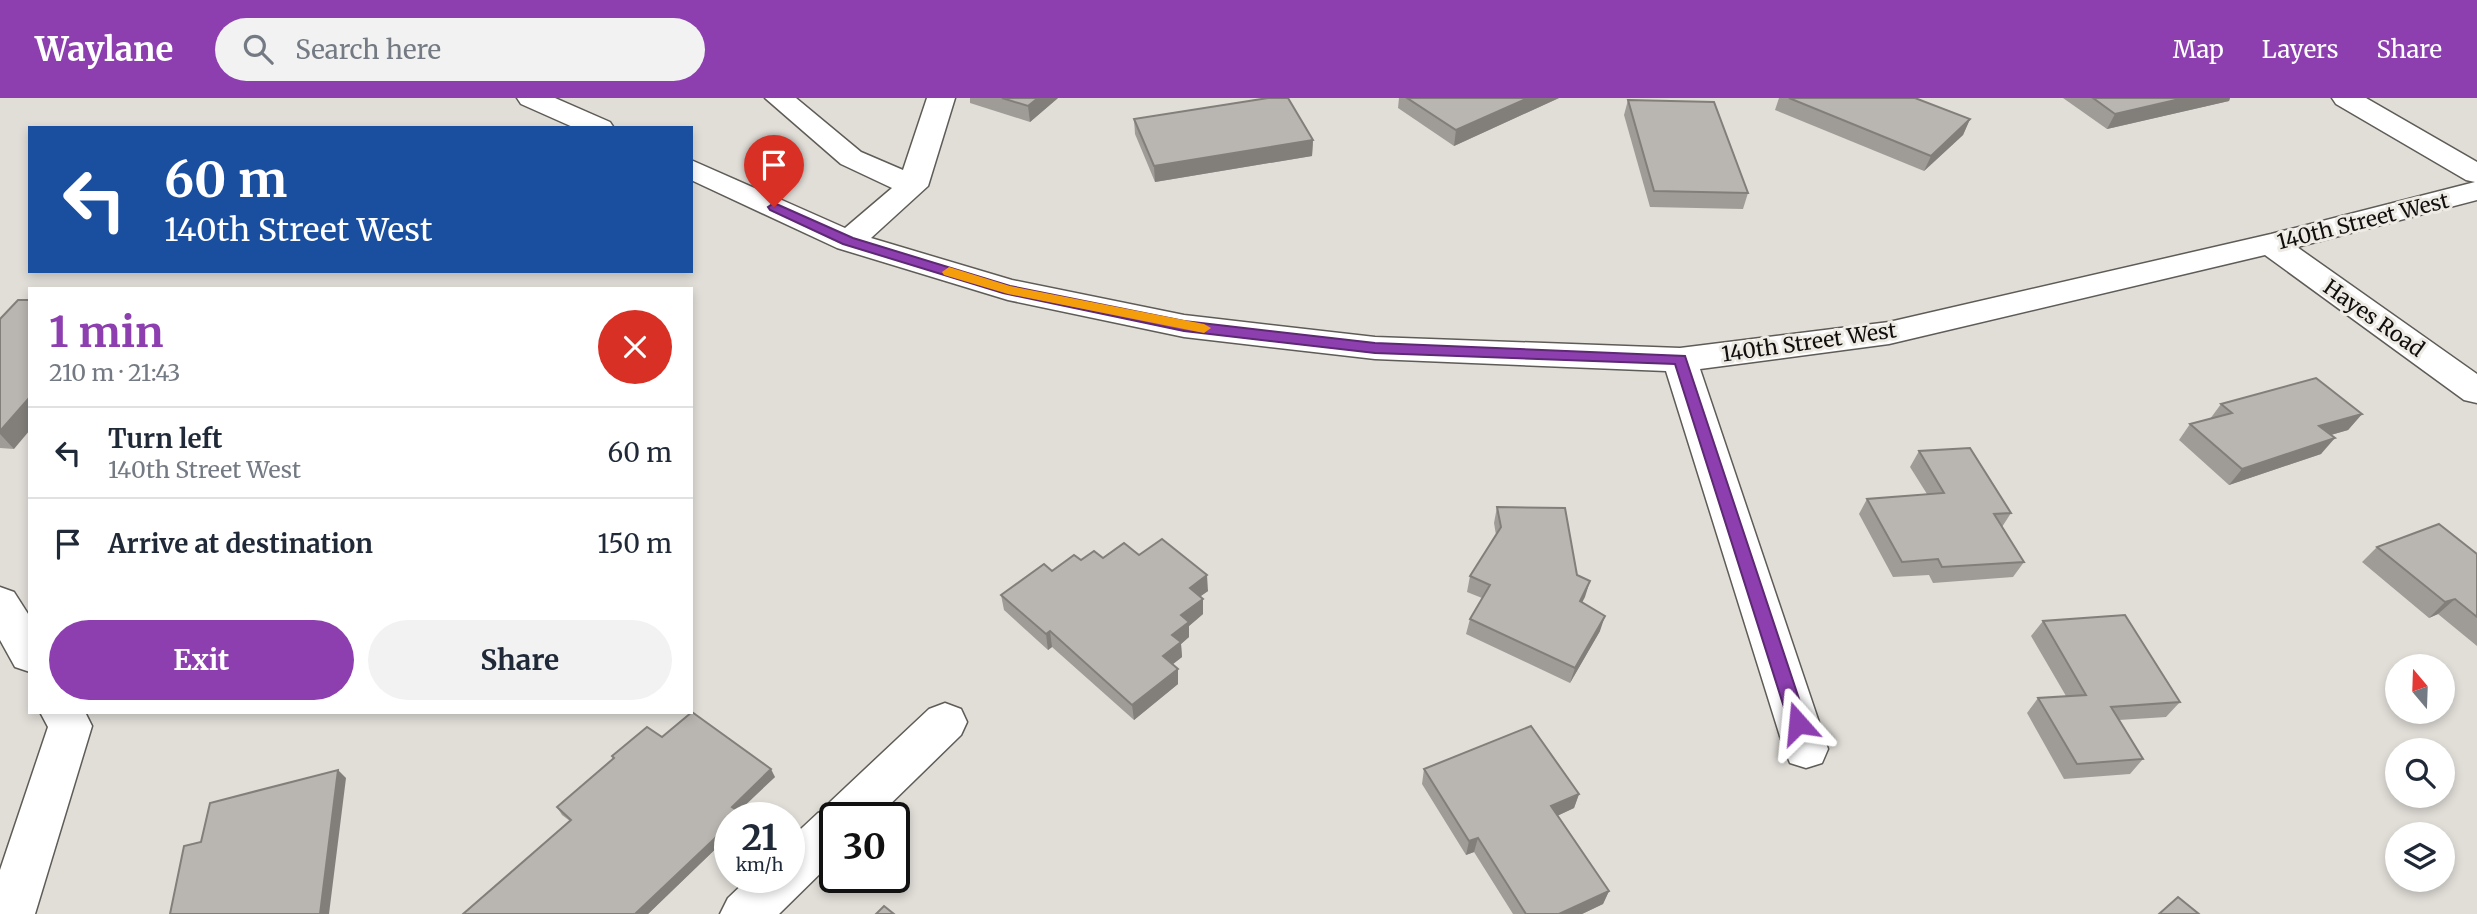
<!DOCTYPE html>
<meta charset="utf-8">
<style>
body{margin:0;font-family:Merriweather,serif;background:#f2f2f3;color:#1f2937;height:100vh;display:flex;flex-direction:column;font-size:26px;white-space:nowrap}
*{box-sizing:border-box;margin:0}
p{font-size:23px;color:#747a83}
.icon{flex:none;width:38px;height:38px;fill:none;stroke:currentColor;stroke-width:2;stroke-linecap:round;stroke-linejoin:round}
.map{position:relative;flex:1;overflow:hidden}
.side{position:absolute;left:28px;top:189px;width:665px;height:427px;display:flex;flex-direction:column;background:#fff;border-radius:0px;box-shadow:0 4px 10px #0003}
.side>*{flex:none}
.banner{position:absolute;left:28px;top:28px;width:665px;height:147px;border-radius:0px;box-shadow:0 4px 10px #0003;background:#1a4fa0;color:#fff;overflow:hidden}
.needle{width:46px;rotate:341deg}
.buttons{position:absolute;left:2385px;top:556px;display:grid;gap:14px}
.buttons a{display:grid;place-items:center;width:70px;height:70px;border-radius:50%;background:#fff;box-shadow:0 4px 10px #0003;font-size:35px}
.speed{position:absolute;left:714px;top:704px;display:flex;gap:14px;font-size:35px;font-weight:700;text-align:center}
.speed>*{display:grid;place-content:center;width:91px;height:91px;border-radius:50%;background:#fff;box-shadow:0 4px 10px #0003;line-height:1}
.speed small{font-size:18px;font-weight:400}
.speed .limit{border:4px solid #111;border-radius:10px;background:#fff;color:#111}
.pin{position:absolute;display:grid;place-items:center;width:60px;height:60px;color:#fff;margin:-72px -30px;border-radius:50% 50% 50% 0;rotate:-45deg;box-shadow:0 0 7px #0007}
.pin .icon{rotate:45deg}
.me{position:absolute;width:77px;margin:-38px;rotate:342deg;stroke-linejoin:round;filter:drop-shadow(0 0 5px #0008)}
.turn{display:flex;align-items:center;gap:24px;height:147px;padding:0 21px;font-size:32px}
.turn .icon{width:91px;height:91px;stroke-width:2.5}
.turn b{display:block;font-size:49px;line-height:60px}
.round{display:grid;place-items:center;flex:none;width:74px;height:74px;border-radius:37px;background:#f2f2f3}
.head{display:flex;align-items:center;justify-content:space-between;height:119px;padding:0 21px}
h1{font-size:42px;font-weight:700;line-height:52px;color:#8d3fb0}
.primary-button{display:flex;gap:14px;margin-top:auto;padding:14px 21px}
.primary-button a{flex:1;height:80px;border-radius:42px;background:#8d3fb0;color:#fff;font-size:28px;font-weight:700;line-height:80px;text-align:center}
.primary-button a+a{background:#f2f2f3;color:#1f2937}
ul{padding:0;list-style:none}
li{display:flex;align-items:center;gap:21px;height:91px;padding:0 21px;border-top:2px solid #e0e1e3}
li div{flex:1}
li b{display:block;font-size:26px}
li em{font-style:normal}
header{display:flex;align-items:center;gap:42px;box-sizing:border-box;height:98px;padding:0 35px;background:#8d3fb0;color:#fff}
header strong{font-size:33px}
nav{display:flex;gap:38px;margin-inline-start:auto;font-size:24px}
.search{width:490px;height:63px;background:#f2f2f3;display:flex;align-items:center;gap:18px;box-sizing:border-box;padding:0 24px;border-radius:38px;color:#747a83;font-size:26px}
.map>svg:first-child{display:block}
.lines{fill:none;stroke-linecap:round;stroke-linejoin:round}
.minor-casing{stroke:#5f5c57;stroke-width:3}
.minor{fill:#fff;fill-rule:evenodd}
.wall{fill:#9f9c97}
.shaded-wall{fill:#827f7b}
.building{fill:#b9b5b0;stroke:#827f7b;stroke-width:2}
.route{fill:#8d3fb0;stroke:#5c2972;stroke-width:2}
.slow{fill:#f59e0b}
.labels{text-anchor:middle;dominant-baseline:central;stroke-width:6;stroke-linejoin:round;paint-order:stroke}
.street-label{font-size:21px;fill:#100f0d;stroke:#eeebe5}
</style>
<header>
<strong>Waylane</strong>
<div class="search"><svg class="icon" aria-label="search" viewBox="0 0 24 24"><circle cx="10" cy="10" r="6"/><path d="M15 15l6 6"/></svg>Search here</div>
<nav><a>Map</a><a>Layers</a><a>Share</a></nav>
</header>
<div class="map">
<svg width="2477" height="816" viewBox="0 0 2477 816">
<rect width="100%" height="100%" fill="#e1ded8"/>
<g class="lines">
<defs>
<g id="minor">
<polygon points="517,0 555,0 610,24 614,30 575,30 521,6"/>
<polygon points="765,0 796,0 861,54 903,72 927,0 955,0 928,88 871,140 1012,182 1184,217 1375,239 1680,250 1889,224 2271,136 2475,84 2466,82 2336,6 2332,0 2366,0 2477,64 2477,102 2297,149 2477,276 2477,305 2464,302 2265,157 1889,246 1700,271 1828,651 1822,665 1806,670 1790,665 1784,651 1666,273 1375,261 1184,239 1008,202 837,150 691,82 691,62 845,130 892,90 841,66"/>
<polygon points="0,489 14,494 30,519 30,574 15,569 0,542"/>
<polygon points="945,605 961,611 967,624 961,637 877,719 835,719 835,761 779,816 720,816 728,800 750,779 789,779 789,742 818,715 826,712 830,704 929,611"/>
<polygon points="40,614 85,614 92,628 35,816 0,816 0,772 48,629"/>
</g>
</defs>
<use href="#minor" class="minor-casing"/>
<use href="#minor" class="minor"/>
</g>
<g class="wall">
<polygon points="970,0 1058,0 1030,24 970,5"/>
<polygon points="1399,0 1559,0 1454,48 1398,10"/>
<polygon points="1779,0 1915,0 1970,21 1963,37 1924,73 1775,12"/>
<polygon points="2063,0 2230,0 2229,3 2107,31"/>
<polygon points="1628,2 1748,95 1743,111 1650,109 1624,17"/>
<polygon points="1134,21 1313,42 1312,58 1155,84 1135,36"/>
<polygon points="0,221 14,351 0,350"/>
<polygon points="2221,306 2362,316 2348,332 2331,337 2321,356 2229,387 2179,342 2190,326 2210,321"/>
<polygon points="1919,353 2011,415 2002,429 2024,464 2013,479 1933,485 1929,477 1893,479 1859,416 1867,401 1927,396 1910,369"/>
<polygon points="1497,409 1577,477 1590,483 1582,504 1600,533 1570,585 1466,536 1470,521 1482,500 1467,494 1470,478 1496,437 1494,425"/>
<polygon points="2377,449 2477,456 2477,548 2438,516 2429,520 2362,464"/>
<polygon points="1139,457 1208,493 1200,498 1203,501 1203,516 1189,528 1189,539 1181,546 1182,559 1173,566 1178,571 1178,586 1134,622 1052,549 1048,552 1004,512 1001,497 1052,473 1081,462"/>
<polygon points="2043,523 2180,604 2166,619 2119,622 2143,661 2130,676 2064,681 2027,615 2038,600 2066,598 2031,538"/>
<polygon points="662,639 775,679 730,719 730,737 648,816 463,816 570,723 562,717 557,709 614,661 612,658"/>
<polygon points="1424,671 1579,696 1574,710 1557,718 1609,793 1603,806 1582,816 1513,816 1474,754 1466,757 1422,686"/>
</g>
<g class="shaded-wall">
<polygon points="1038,0 1058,0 1030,24 1028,8"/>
<polygon points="1528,0 1559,0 1454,48 1456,32"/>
<polygon points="2184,0 2230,0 2229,3 2107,31 2115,16"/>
<polygon points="1970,21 1963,37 1924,73 1931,58"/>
<polygon points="1313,42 1312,58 1155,84 1154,68"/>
<polygon points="30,299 30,332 14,351 0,336 0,333"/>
<polygon points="2362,316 2348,332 2306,344 2319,328"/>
<polygon points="2335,340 2321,356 2229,387 2242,371"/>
<polygon points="1207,477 1208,493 1190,506 1190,490"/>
<polygon points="1590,483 1585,499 1575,518 1580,503"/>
<polygon points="1203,501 1203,516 1189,528 1189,539 1181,546 1182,559 1164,573 1163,558 1181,517"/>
<polygon points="2455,501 2438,516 2429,520 2445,504"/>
<polygon points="1605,518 1600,533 1570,585 1575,570"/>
<polygon points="1050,533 1052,549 1048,552 1046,536"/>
<polygon points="1178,571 1178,586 1134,622 1132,607"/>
<polygon points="771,671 775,679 736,716 732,709"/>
<polygon points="338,672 346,680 329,816 320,816"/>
<polygon points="1579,696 1574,710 1546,723 1551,708"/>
<polygon points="730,726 730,737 648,816 635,816"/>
<polygon points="1478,740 1474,754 1466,757 1469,743"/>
<polygon points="1609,793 1603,806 1582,816 1559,816"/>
</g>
<g class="building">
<polygon points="1002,0 1038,0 1028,8"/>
<polygon points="1268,0 1288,0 1313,42 1154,68 1134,21"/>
<polygon points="1407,0 1528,0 1456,32"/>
<polygon points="1789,0 1915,0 1970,21 1931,58"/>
<polygon points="2093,0 2184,0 2115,16"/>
<polygon points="1628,2 1714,4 1748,95 1654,93"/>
<polygon points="18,202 30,202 30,299 0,333 0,221"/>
<polygon points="2316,280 2362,316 2319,328 2335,340 2242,371 2190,326 2232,315 2221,306"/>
<polygon points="1970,350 2011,415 1994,416 2024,464 1942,469 1938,461 1902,464 1867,401 1944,395 1919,353"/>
<polygon points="1497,409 1565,410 1577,477 1590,483 1580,503 1605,518 1575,570 1470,521 1490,487 1470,478 1501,429"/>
<polygon points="2439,426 2477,456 2477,519 2455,501 2445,504 2377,449"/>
<polygon points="1162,441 1207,477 1190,490 1203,501 1181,517 1189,524 1172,537 1181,544 1163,558 1178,571 1132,607 1050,533 1046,536 1001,497 1044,466 1052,473 1074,457 1081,462 1094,453 1103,460 1124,445 1139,457"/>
<polygon points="2125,517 2180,604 2111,609 2143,661 2077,666 2038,600 2086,597 2043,523"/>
<polygon points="692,614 771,671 732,709 741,715 736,719 730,719 730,726 635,816 463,816 571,722 557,709 614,660 612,658 647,629 662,639"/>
<polygon points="1531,628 1579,696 1551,708 1609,793 1559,816 1526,816 1478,740 1469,743 1424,671"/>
<polygon points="338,672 320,816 170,816 184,748 201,744 210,705"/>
<polygon points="2178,799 2199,816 2159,816"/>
<polygon points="884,808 894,816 876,816"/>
</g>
<polygon class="route" points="774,105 853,140 1010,188 1184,223 1375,245 1685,258 1807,625 1804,631 1798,633 1791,631 1789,625 1675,266 1375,255 1184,233 1003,195 843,146 770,112 768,109"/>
<polygon class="slow" points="949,169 1010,188 1204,226 1211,230 1204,235 1008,196 944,177 942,174"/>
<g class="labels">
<g class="street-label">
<text transform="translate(2363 123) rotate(-14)">140th Street West</text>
<text transform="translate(2374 220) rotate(35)">Hayes Road</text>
<text transform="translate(1809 244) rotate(-8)">140th Street West</text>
</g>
</g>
</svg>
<div class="buttons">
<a><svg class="needle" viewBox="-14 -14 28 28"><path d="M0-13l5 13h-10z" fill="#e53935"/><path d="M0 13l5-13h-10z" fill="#747a83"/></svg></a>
<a><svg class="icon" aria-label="search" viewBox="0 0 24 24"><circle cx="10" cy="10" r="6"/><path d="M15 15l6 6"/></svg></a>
<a><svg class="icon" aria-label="layers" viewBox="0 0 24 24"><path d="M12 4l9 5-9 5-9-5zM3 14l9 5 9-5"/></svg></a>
</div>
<div class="speed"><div>21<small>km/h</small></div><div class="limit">30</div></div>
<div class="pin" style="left:774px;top:109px;background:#d93025"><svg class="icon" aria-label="arrive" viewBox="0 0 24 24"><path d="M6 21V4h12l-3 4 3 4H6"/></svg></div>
<svg class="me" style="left:1798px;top:625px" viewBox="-20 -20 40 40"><path d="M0-17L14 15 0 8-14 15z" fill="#8d3fb0" stroke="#fff" stroke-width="4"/></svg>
<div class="banner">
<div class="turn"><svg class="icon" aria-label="left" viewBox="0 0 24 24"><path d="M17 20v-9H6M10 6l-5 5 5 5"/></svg><div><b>60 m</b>140th Street West</div></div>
</div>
<section class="side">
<div class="head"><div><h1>1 min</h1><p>210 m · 21:43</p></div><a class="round" style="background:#d93025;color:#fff"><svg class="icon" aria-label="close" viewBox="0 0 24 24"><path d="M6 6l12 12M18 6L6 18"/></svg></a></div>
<ul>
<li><svg class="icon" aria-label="left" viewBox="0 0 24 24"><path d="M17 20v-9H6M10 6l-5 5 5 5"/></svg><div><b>Turn left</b><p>140th Street West</p></div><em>60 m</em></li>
<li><svg class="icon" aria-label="arrive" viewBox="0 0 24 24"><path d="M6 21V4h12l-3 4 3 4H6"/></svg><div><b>Arrive at destination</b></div><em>150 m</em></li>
</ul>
<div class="primary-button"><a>Exit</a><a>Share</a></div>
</section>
</div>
